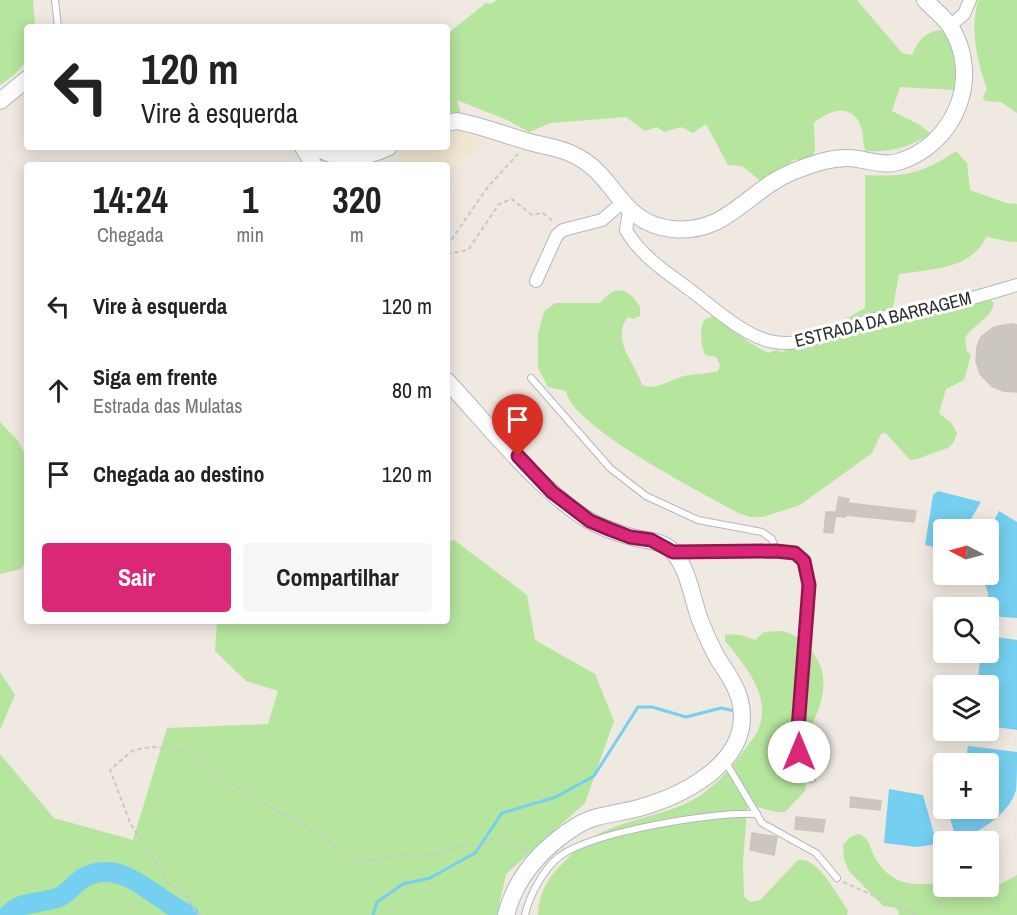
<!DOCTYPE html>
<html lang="pt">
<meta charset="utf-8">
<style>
body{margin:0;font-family:"Archivo Narrow",sans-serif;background:#f6f6f6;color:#222;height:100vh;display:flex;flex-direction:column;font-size:22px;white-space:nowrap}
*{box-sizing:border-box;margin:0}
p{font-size:20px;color:#767676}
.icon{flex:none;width:33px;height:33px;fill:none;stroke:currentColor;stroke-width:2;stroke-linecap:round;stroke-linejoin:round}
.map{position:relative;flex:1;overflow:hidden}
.panel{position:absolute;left:24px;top:162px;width:426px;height:462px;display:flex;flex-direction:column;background:#fff;border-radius:6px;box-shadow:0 3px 15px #0003}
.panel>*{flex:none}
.top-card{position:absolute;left:24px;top:24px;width:426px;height:126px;border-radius:6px;box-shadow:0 3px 15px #0003;background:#fff;color:#222;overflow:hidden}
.needle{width:39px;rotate:276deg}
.buttons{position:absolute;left:933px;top:519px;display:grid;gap:12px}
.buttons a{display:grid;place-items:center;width:66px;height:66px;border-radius:6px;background:#fff;box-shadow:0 3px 15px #0003;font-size:30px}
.pin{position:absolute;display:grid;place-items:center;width:51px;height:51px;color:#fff;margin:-62px -26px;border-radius:50% 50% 50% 0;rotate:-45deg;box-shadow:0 0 6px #0007}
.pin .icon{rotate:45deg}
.me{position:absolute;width:66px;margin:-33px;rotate:0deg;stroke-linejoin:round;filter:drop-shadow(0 0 4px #0008)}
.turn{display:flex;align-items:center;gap:21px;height:126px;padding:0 18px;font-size:27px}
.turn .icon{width:78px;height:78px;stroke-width:2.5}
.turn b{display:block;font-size:42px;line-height:51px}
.eta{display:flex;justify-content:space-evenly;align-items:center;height:102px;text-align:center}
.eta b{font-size:36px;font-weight:700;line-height:42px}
.button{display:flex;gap:12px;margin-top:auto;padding:12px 18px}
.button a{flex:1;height:69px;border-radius:6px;background:#db2777;color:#fff;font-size:24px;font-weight:700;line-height:69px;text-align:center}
.button a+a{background:#f6f6f6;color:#222}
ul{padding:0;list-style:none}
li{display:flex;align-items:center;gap:18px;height:84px;padding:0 18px}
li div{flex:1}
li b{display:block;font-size:22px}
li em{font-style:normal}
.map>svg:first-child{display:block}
.education{fill:#f0e6d1}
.green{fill:#b6e59e}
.water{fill:#75cff0}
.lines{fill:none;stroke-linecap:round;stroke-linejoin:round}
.stream{stroke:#75cff0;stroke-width:3}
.river{stroke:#75cff0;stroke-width:20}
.building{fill:#cbc7bf;stroke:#cbc5ba;stroke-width:1.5}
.lane-casing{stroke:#b4b7c1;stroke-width:8}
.street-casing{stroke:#b4b7c1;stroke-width:14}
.secondary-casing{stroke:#b4b7c1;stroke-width:18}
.path{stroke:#c9c9c9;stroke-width:2;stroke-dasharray:4.5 3;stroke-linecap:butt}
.lane{stroke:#fff;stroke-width:6}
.street{stroke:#fff;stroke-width:12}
.secondary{stroke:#fff;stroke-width:16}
.route-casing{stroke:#8e194d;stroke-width:15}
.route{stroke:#db2777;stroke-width:10}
.labels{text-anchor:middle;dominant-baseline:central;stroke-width:6;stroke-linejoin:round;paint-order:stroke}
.street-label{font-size:18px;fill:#2e2e2e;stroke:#fff}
</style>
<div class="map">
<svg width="1017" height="915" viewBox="0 0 1017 915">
<rect width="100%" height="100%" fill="#efe9e1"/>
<polygon class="education" points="458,130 486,142 458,164 447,189 447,165 394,165 399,153 413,147 447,147 447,134"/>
<g class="green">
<polygon points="0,0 33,0 35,27 27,27 27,60 14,75 0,85"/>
<path d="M497,0H857L902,53L912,55C919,40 924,32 941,30C961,52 960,62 956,90L900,87L892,111L920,125L931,134C911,146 891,153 866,151C862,143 864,135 861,127C853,102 828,110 814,123L815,149L813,157L801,162L795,159L763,183L742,166L728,165L706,124L693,133L681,127L664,132L657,127L645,131L626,117L551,123L529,132L507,120L457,100L461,114L453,115L447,110V34L486,3L491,4Z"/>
<path d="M978,0H1017V113L1001,102L985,101L983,97L987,89C977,59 970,32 978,0Z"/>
<path d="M956,151L967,163L970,190L1006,203L1017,204V242C1005,242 997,238 986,237C971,270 931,269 899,274L893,307L910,319L989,298L994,303C992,318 973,325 965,338L967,351L971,355L964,380L946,389L939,413L952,424L957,433C953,449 947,448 933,453C924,456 919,460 910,460L886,433L881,434L872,453L800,505L763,517H750L738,513C703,493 573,428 566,391L548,387L538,368V334L544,312L555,303H600C615,285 627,286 640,307V316L633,319L628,317C610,340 635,362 642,385C657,391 670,379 684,376C695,374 707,374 718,371L720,365L716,357L705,355C701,344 699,332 704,320L717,314L747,341L768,353L776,350L782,352L798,346L865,308V175C905,177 922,174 956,151Z"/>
<polygon points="0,422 18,441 27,458 27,560 21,569 0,574"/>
<polygon points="454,540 527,595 535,640 595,674 614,721 585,803 506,874 497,915 0,915 0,754 54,818 133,840 167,728 268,724 278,691 246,681 215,651 217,621 447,621 447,541"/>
<path d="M781,631C796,634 805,641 814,654C832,680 821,707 808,733C805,739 799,746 798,753C796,765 801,773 806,784L805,791L785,812C772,814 759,804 747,808L743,863L744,896L750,902L760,900L798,860C819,857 836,895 848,910L847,915H538C538,896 547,879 560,866C569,857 579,846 590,839C621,819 661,817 693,800C714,788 731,769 745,749C749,743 755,737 758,730C773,697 744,664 725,641V634L741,635L755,640L764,632Z"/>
<polygon points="0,672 15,695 0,730"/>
<path d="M859,834C871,840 869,846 874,856C891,887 913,885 943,883L944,886L966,887L972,891L997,886L1017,875V915H898L899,912L896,908L883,906L849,871L844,859L843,845L850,837Z"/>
</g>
<g class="water">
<polygon points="938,491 981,502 965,529 944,530 943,549 925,545 933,495"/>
<polygon points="999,511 1017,522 1017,618 989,616 988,593 982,575 988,574 989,531"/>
<polygon points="989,636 1017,640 1017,730 989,726 988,686 977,685 981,653 988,652"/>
<path d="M968,746L1017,752C1017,764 1017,779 1016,790C1009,815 979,832 957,841L947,809L988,808V764L965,763Z"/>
<polygon points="889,789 923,795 937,844 917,847 884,843"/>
</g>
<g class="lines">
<polyline class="stream" points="373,915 377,902 403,884 430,878 475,853 502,813 556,797 594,776 638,707 652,707 686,717 721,708 735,711"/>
<path class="river" d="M8,915C22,899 40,905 59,897C69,893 75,882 85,877C124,857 157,902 189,915"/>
</g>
<g class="building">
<polygon points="1011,324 1017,325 1017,392 1003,391 992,386 980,374 976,361 977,347 981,337 994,327"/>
<polygon points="839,497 849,499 848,503 916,511 914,522 846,515 845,517 835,516"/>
<polygon points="826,512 836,512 833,533 824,532"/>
<polygon points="851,797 881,801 880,810 850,807"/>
<polygon points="796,817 825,820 823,832 795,829"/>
<polygon points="752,833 777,837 774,855 750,850"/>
</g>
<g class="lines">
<defs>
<g id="lane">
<polyline points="55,0 58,27"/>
<polyline points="531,378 610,468 646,496 698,520 762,532 772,539 776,551"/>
<polyline points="677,552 776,551 795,553 804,561 809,585 797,742 799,752 812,779"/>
<polyline points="725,761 762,823 816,853 837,878"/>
<path d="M525,915C529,896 544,868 560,856C593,832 715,811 757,814"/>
</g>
<g id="street">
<polyline points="950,26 964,14 970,0"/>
<path d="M629,211L626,230C639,254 668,274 689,289C713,307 740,333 769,341C804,350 842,327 875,319C888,316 902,315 916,312C949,305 984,295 1017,285"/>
<polyline points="536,281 557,235 563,230 602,220 623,202"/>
</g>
<g id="secondary">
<polyline points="0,101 27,79"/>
<path d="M447,123L457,121L474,125C492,130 509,136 526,141C542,146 559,147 574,155C617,175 618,223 672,229C726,235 747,191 792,172C812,164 836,155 858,159C871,161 885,166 898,162C955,145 983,77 950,26C944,17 933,9 925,0"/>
<polyline points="303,147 314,165"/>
<path d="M316,147C342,163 363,159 389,147"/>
<path d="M447,381C487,424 540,491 590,521C601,527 615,532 628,536C643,541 663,539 674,553C689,571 692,598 700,620C706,635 713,652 722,665C729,676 735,684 739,697C757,758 688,794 639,808C618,814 596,814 578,825C544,846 516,876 506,915"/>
</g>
</defs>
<use href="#lane" class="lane-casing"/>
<use href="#street" class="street-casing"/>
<use href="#secondary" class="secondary-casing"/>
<g class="path">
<polyline points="447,246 487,188 518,154"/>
<polyline points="447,254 468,250 499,204 512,199 532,215 543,213 554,222"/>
<polyline points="843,882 917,915"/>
<polyline points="201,915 196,913 186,895 167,882 150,852 131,825 110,770 132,751 143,748 156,747 182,750 196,755 230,783 316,833 353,859 364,861 420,853 431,856 459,846 486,844 495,837 504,836 514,845 528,850"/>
</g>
<use href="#lane" class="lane"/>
<use href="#street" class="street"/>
<use href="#secondary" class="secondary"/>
</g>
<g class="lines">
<defs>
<polyline id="route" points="518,456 552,492 590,521 609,529 630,537 651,540 673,552 776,551 795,553 804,561 809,585 797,742 799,752"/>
</defs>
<use href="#route" class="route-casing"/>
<use href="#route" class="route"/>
</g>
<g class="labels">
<g class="street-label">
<text transform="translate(883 319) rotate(-14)">ESTRADA DA BARRAGEM</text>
</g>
</g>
</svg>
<div class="buttons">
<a><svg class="needle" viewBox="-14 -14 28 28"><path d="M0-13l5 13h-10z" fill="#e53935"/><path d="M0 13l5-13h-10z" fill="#767676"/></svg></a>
<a><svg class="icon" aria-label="search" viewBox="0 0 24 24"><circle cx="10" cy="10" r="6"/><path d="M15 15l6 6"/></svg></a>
<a><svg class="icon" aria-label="layers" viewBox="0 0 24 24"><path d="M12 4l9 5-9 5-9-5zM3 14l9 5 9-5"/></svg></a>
<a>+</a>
<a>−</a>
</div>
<div class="pin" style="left:518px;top:456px;background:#d93025"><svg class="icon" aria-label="arrive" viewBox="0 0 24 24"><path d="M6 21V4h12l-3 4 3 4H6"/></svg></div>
<svg class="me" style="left:799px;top:752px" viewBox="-20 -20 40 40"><circle r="19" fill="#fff"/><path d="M0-13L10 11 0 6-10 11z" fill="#db2777"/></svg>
<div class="top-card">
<div class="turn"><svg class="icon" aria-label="left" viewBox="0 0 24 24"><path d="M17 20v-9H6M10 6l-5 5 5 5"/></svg><div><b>120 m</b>Vire à esquerda</div></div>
</div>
<section class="panel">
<div class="eta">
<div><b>14:24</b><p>Chegada</p></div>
<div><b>1</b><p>min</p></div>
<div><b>320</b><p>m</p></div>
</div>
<ul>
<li><svg class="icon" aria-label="left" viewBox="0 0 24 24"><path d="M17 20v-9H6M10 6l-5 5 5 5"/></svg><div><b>Vire à esquerda</b></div><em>120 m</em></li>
<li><svg class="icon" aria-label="ahead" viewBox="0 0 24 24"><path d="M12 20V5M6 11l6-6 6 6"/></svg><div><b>Siga em frente</b><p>Estrada das Mulatas</p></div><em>80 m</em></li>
<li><svg class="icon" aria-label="arrive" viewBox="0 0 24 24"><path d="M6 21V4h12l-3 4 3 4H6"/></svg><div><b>Chegada ao destino</b></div><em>120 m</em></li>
</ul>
<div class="button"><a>Sair</a><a>Compartilhar</a></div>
</section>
</div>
